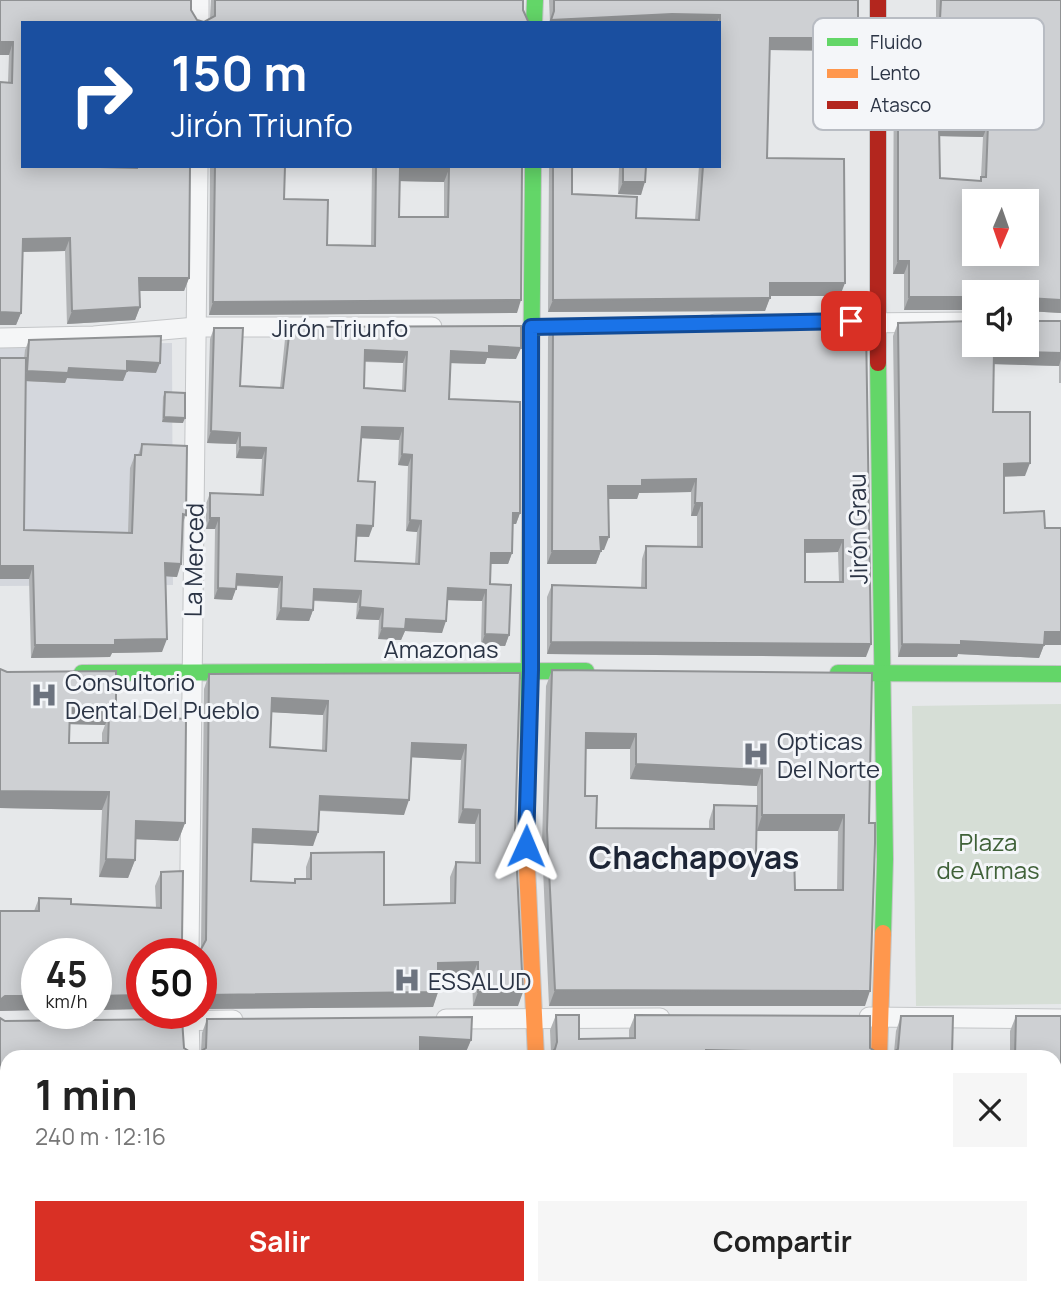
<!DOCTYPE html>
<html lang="es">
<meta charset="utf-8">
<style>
body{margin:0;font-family:Manrope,sans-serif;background:#f6f6f6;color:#222;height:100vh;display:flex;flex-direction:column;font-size:26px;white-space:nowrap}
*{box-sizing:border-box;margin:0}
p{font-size:23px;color:#767676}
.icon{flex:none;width:38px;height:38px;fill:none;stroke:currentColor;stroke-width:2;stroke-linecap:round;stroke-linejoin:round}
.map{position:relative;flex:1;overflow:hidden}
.drawer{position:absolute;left:0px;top:1050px;width:1062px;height:245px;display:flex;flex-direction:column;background:#fff;border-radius:21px 21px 0 0;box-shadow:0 4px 18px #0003}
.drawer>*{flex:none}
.guide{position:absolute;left:21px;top:21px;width:700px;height:147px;border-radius:0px;box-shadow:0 4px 18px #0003;background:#1a4fa0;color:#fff;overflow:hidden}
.needle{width:46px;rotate:182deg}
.buttons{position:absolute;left:962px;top:189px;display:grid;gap:14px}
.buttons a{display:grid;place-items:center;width:77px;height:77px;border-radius:0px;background:#fff;box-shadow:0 4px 18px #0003;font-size:35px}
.speed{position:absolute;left:21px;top:938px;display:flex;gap:14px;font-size:35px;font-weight:700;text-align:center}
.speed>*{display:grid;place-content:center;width:91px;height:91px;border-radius:50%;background:#fff;box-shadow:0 4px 18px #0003;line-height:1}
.speed small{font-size:18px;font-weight:400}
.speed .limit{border:10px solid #d22;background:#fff;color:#111}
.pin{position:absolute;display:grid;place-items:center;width:60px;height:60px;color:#fff;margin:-30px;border-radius:14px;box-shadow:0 4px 10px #0006}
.me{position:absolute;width:77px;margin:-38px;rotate:1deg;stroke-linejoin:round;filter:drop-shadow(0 0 5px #0008)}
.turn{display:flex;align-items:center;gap:24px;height:147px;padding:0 35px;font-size:32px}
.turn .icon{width:91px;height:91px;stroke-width:2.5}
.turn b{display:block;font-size:49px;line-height:60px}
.round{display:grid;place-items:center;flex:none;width:74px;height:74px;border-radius:0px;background:#f6f6f6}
.overview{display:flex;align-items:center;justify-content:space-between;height:119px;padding:0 35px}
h1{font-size:42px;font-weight:700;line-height:52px}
.primary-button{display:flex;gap:14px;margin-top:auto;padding:14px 35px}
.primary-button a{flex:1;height:80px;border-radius:0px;background:#d93025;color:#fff;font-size:28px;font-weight:700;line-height:80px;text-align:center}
.primary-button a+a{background:#f6f6f6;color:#222}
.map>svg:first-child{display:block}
.built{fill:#d4d7dd}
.green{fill:#d6ded6}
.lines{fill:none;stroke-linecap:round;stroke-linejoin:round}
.street-casing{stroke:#c4c6c8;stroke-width:21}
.fast-casing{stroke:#c4c6c8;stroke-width:18}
.slow-casing{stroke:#c4c6c8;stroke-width:18}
.jam-casing{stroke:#c4c6c8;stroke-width:18}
.street{stroke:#f5f6f7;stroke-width:19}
.fast{stroke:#63d668;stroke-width:16}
.slow{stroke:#ff974d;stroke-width:16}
.jam{stroke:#b3261e;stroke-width:16}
.wall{fill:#b1b3b5;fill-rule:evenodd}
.shaded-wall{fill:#909294}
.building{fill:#ced0d3;stroke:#909294;stroke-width:2;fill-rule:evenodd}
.route-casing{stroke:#114b97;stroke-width:18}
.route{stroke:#1a73e8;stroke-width:12}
.labels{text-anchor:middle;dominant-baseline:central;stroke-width:6;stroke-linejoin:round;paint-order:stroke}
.street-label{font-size:24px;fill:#2b3445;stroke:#f4f6f9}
.poi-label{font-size:24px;fill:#2b3445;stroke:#f4f6f9;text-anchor:start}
.park-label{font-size:24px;fill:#3f6138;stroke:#f4f6f9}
.district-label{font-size:32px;font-weight:bold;fill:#1d2536;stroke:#f4f6f9}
.key{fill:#f4f6f9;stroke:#b8bcc3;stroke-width:2}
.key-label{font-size:19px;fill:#2b3445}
</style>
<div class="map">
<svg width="1061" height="1295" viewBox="0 0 1061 1295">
<rect width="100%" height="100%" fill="#e6e8ea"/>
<g class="built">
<polygon points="172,343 173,585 0,586 0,345"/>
<rect x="814" y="1288" width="55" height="7"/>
</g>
<polygon class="green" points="1061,704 1061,1004 916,1006 912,706"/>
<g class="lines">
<defs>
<g id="street">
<polyline points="199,23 199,0"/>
<polyline points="715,324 975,322"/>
<polyline points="0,338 94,336 196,327 432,327"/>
<polyline points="189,954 198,166"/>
<polyline points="189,1013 190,1057"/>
<polyline points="869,1017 1061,1019"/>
<polyline points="446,1019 660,1018"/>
<polyline points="159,1021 233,1020"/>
</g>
<g id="fast">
<polyline points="534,23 535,0"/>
<polyline points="878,363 885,859 883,933"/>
<polyline points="82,673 586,671"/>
<polyline points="838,673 1061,674"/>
<polyline points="528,771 533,166"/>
<polyline points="534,1288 534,1295"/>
<polyline points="879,1288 879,1295"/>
</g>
<g id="slow">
<polyline points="528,771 526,846 536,1057"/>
<polyline points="879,1057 883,933"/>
</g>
<polyline id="jam" points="878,363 878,0"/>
</defs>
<use href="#street" class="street-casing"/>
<use href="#fast" class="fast-casing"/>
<use href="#slow" class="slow-casing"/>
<use href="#jam" class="jam-casing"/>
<use href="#street" class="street"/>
<use href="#fast" class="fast"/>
<use href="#slow" class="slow"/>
<use href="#jam" class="jam"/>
</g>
<g class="wall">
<polygon points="0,0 191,0 191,10 197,20 204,22 210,18 211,0 523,0 523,10 528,21 528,23 23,23 23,166 101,166 101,167 133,168 134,166 190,166 189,278 184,291 139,291 140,307 135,320 67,324 65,251 22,252 21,313 16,325 0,325 0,82 8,82 9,55 0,55"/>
<polygon points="549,0 858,0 858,21 867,38 862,51 770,50 767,158 840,296 770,296 765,311 548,312 549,166 572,166 572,194 636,218 695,220 699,166 719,166 719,23 550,23"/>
<path d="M936,0H1061V313L1027,311V292H975L904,310V274H893L894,33L898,20L936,19ZM939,136L983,137L981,177L980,181L940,178Z"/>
<path d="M210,166H289V168H285L284,199L327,245L371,246L372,166H522L517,313L209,315ZM400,181L444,182V217H399Z"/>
<polygon points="584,166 646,166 641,195 618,194 619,168"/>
<polygon points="1061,321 1061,383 1059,383 1059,366 994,364 993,412 1025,476 1004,476 1004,513 1045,528 1061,528 1061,645 1044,645 1039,658 958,654 957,657 898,657 893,336 898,323"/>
<path d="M836,322L866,657L547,654V597L552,585L641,588L642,559L646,546L697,547V516H691V492L639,493L637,499H608L604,550H601L596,564H547L548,337L553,324ZM838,552L839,582H805V553Z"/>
<path d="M290,327L516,359L487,358L485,364L450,363L449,399L520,513L516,524H513L512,553L508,564H491L490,584L509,635L505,646L481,645L482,601L447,600L442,633L405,631L401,640L378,639L379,620L356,619L357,603L314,601L313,610L309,621L276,620L278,588L236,586L232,600L214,599L215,529H206V504L210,493L260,495L262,459L236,458V444L207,443L210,339L214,328L240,386L280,388L285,339ZM365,362L403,363L402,390L364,388ZM361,438L399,440L398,465L408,466L406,531L417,532L415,564L355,561L356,537H369L358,481Z"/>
<polygon points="29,340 156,373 127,371 123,381 67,378 65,383 26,381 24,530 128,533 130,468 135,455 138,455 142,444 186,515 182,525 177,577 166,576 162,652 112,653 110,657 31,658 29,579 0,579 25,350"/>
<polygon points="165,392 183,423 162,422 163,397"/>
<path d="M0,669L116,707L113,716L185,823L178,841L136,839L135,860L128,878L99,877L102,810L0,808ZM69,724L105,725L102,733V743H69Z"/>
<path d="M552,670L872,673L865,1006H549L542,846L546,686ZM585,749H630V779L757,786V806L714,805L709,821V829L596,828L585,796ZM757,831H838L837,890H795L756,854Z"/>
<path d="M520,673L515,831L518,1006H473L472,976L438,977V992L433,1007L201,1009V954H142V1009L96,1010L37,954V1010L0,1011V911H34L39,898L71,904L156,908L155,886L161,872L182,940L189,951H200L201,948L204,689L209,674ZM272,712L323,715L322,750L270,747ZM411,757L461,760L458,823L475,824V863L456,862L450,877V903L384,905L311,853L306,867V879H295L294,883L251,881L252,843L313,846L320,811L404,815Z"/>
<polygon points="556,1015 579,1039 629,1038 629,1030 635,1015 870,1048 884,1057 548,1057 551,1053 550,1030"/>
<polygon points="901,1016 952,1057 894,1052 896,1031"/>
<polygon points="1016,1016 1061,1016 1061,1295 904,1295 904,1288 1055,1288 1055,1057 1010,1057 1010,1031"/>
<polygon points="472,1017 471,1040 465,1054 420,1052 420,1057 7,1057 7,1181 2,1195 0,1195 0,1018 5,1021 182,1019 184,1048 195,1055 201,1051 202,1033 207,1019"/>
<polygon points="375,1288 528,1288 531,1293 539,1295 375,1295"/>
</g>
<g class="shaded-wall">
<polygon points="672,14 720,15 717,23 550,23 551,20"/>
<polygon points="770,38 867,38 862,51 765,50"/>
<polygon points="0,42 13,42 9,55 0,55"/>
<polygon points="939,123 988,124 983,137 935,136"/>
<polygon points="585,166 619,166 619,168"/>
<polygon points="400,168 449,169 444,182 395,181"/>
<polygon points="623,182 645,182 641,195 618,194"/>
<polygon points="70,238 65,251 18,252 23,239"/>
<polygon points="898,261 909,261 904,274 893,274"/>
<polygon points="139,278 189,278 184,291 134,291"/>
<polygon points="770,283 845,283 840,296 766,296"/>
<polygon points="909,297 975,297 975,310 904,310"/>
<polygon points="770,298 765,311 548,312 553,300"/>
<polygon points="1027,298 1061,300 1061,313 1027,311"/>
<polygon points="521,300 517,313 209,315 213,302"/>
<polygon points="140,307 135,320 67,324 72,311"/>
<polygon points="0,312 21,313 16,325 0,325"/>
<polygon points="489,346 521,348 516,359 487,358 485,364 447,363 451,351"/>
<polygon points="365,350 407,352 403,363 361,361"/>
<polygon points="994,351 1061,353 1061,359 1059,366 990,364"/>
<polygon points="127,361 160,363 156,373 123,371"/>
<polygon points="69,368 127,371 123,381 67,378 65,383 24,381 27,371"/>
<polygon points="164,417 185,418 183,423 162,422"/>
<polygon points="362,427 403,428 399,440 358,438"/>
<polygon points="211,431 240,433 236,444 207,443"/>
<polygon points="240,447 266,448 262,459 236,458"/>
<polygon points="402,454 412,455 408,466 398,465"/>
<polygon points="1030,463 1025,476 999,477 1004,464"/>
<polygon points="696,479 691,492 639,493 637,499 603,499 608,486 642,480"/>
<polygon points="695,503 702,503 697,516 691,516"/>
<polygon points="513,513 520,513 516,524 509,524"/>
<polygon points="210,518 219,518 215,529 206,529"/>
<polygon points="410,520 421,521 417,532 406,531"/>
<polygon points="357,525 373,526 369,537 353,536"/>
<polygon points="600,537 609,537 604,550 596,550"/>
<polygon points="805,540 843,540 838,552 801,553"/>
<polygon points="552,551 601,551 596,564 547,564"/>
<polygon points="491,553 512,553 508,564 487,564"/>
<polygon points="165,563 181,564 177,577 161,576"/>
<polygon points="0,566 33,566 29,579 0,579"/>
<polygon points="237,574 282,577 278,588 233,585"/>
<polygon points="218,588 236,589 232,600 214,599"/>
<polygon points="448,588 486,590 482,601 444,600"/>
<polygon points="314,589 361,591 357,603 310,600"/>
<polygon points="360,607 383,609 379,620 356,619"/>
<polygon points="281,608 313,610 309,621 276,620"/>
<polygon points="406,619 446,621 442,633 405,631 401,640 378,639 382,628"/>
<polygon points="1045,632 1061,632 1061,645 1040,645"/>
<polygon points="485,634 509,635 505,646 481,645"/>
<polygon points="167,639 162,652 112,653 110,657 31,658 35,645 115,640"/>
<polygon points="961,641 1044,645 1039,658 958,654 957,657 898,657 902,644"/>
<polygon points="551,642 871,644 866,657 547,654"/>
<polygon points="272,698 328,701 323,715 267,712"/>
<polygon points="70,707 116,707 109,725 109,715 105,725 63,724"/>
<polygon points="586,733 636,734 630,749 580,749"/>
<polygon points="412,743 466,745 461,760 406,757"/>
<polygon points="636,764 762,770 757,786 630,779"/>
<polygon points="0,791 109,792 102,810 0,808"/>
<polygon points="320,796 409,800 404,815 315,810"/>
<polygon points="463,809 480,810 475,824 458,823"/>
<polygon points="762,815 844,815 838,831 757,831"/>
<polygon points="136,821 185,823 178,841 130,839"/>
<polygon points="253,829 318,832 313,846 248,843"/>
<polygon points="106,859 135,860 128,878 99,877"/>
<polygon points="478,962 472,976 433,977 438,963"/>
<polygon points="555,990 870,991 865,1006 549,1006"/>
<polygon points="438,992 433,1007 201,1009 205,995"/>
<polygon points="478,992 523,992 518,1006 473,1006"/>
<polygon points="142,995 142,1009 96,1010 96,996"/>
<polygon points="5,996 37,996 37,1010 0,1011 0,1000"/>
<polygon points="420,1037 471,1040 465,1054 415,1052"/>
<polygon points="706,1050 838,1053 837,1057 703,1057"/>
<polygon points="931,1055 952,1055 952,1057 930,1057"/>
<polygon points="0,1180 7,1180 2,1195 0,1195"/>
<polygon points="909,1290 1061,1290 1061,1295 907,1295"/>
</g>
<g class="building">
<polygon points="0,0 191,0 191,10 197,20 204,22 215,16 215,0 523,0 523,10 528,21 528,23 23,23 23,166 101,166 101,167 137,168 137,166 190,166 189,278 139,278 140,307 72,311 70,238 23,239 21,313 0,312 0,82 12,83 13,42 0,42"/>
<polygon points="554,0 858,0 858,21 867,21 867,38 770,38 767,158 844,159 845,283 770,283 770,298 553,300 553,166 572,166 572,194 637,197 636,218 699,220 703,166 719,166 720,15 672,14 551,20 554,11"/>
<path d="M941,0H1061V300L1027,298V292H975V297H909V261H898V20L940,19ZM939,123L988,124L986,177H981V181L940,178ZM975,201H1027V254H975Z"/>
<path d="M215,166H285L284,199L328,200L327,245L375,246L376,166H522L521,300L213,302ZM400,168L449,169L448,217H399Z"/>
<polygon points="623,166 646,166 645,182 623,182"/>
<polygon points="1027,319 1031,321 1061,321 1061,353 994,351 993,412 1030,412 1030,463 1004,464 1004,513 1044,511 1045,528 1061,528 1061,632 1045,632 1044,645 961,641 961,645 902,644 898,323 975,321 975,345 1027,345"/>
<path d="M836,322V326H866L871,644L551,642L552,585L646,588V546L702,547V503H695L696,479L642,480V486H608L609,537H600L601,551H552L553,324ZM805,540H843V582H805Z"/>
<path d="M521,326V348L489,346V353L451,351L449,399L520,402V513H513L512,553H491L490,584L511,585L509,635L485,634L486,590L448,588L446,621L406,619L405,629L382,628L383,609L360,607L361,591L314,589L313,610L281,608L282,577L237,574L236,589L218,588L219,518H210V493L263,495L266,448L240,447V433L211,431L214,328H243L240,386L283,388L290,327ZM365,350L407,352L405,391L364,388ZM362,427L403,428L402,454L412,455L410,520L421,521L419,564L355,561L357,525L373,526L375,482L358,481Z"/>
<polygon points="161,336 160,363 127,361 127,371 69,368 68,373 27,371 29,340"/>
<polygon points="0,358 26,358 24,530 132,533 135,455 141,455 142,444 187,446 186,515 183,514 181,564 165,563 167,639 115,640 115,645 35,645 33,566 0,566"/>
<polygon points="165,392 185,393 185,418 164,417"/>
<polygon points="0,669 7,672 116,671 116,707 70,707 69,743 108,743 109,715 186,719 185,823 136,821 135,860 106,859 109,792 0,791"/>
<path d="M552,670L872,673L869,823H875V843L870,991L555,990L547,830ZM586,733L636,734V764L762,770V815H844L843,890H795L794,853L756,854L757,806L714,805V829L596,828L597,796H585Z"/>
<path d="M520,673L515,831L523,992H478V962L438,963V992L205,995L201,991V954H142V995L96,996V954H37V996H5L0,1000V911H39V898L71,899V904L161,908V872L183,871L182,940L189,951H200L206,940L209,674ZM272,698L328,701L326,751L270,747ZM412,743L466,745L463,809L480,810V863L456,862L455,903L384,905V852L311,853V879H295V883L251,881L253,829L318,832L320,796L409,800Z"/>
<polygon points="556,1015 579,1015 579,1039 635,1038 635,1015 870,1016 870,1048 884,1057 838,1057 838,1053 706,1050 706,1057 548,1057 548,1056 555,1049 557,1042"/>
<polygon points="901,1016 953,1016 952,1055 931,1055 931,1057 885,1057 898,1049"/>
<polygon points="1016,1016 1061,1016 1061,1290 909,1290 909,1288 1055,1288 1055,1057 1015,1057"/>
<polygon points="472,1017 471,1040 420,1037 420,1057 7,1057 7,1180 0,1180 0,1018 5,1021 182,1019 184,1048 195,1055 206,1048 207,1019"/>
<polygon points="0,1225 7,1226 7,1288 194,1288 206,1293 212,1288 319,1288 319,1295 0,1295"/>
<polygon points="381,1288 528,1288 531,1293 539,1295 381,1295"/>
<polygon points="552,1288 712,1288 712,1295 541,1295"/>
</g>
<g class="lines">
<defs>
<polyline id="route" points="526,846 531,670 531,327 851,321"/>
</defs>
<use href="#route" class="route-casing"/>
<use href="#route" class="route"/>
</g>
<defs>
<symbol id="hospital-bare" viewBox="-9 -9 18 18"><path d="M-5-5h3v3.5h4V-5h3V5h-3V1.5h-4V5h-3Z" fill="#6c737f" stroke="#f4f6f9" stroke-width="2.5" paint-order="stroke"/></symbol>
</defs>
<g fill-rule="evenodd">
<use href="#hospital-bare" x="25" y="676" width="38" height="38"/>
<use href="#hospital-bare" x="737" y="735" width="38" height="38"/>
<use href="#hospital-bare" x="388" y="961" width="38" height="38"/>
</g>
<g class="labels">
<g class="street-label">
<text x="340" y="327">Jirón Triunfo</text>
<text transform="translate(857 529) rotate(-91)">Jirón Grau</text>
<text transform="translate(193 560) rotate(-89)">La Merced</text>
<text x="441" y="648">Amazonas</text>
</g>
<g class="poi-label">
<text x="65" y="681">Consultorio<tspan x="65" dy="28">Dental Del Pueblo</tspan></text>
<text x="777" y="740">Opticas<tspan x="777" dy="28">Del Norte</tspan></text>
<text x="428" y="980">ESSALUD</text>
</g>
<g class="park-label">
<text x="988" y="841">Plaza<tspan x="988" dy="28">de Armas</tspan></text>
</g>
<g class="district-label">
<text x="694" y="857">Chachapoyas</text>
</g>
</g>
<rect x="813" y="18" width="231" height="112" rx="10" class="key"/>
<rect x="827" y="38" width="31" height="8" fill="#63d668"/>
<rect x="827" y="69" width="31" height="9" fill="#ff974d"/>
<rect x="827" y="101" width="31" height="8" fill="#b3261e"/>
<g class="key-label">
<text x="870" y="49">Fluido</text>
<text x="870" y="80">Lento</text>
<text x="870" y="112">Atasco</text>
</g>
</svg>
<div class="buttons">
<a><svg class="needle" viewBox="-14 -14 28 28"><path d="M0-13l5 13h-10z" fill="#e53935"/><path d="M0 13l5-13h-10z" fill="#767676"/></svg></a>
<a><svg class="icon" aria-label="sound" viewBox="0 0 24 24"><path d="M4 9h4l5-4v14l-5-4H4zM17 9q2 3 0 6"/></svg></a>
</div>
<div class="speed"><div>45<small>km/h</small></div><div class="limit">50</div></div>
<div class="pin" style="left:851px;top:321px;background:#d93025"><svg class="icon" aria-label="arrive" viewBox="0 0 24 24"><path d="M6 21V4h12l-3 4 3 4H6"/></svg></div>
<svg class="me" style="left:526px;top:846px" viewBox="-20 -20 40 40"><path d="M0-17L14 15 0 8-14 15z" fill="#1a73e8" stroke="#fff" stroke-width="4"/></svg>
<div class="guide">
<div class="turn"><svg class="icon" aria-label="right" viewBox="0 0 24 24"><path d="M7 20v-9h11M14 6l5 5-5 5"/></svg><div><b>150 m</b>Jirón Triunfo</div></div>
</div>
<section class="drawer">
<div class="overview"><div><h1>1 min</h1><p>240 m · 12:16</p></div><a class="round"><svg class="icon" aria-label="close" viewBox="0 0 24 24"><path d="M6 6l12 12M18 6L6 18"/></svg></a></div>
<div class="primary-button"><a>Salir</a><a>Compartir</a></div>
</section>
</div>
